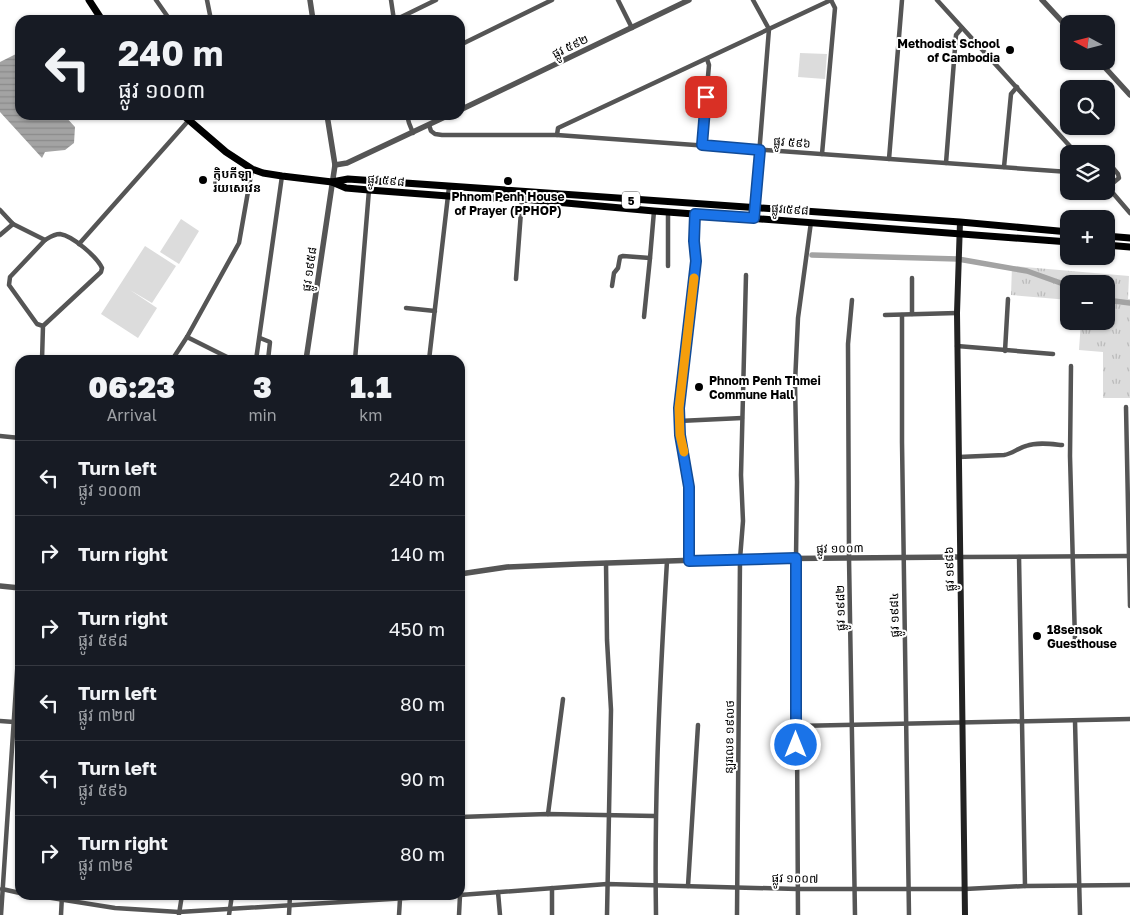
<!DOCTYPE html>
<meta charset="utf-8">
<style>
body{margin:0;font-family:"Golos Text","Noto Sans Khmer",sans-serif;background:#20242c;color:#f1f3f6;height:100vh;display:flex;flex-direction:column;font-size:19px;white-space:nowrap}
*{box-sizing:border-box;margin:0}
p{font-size:16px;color:#9ea1a6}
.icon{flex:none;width:28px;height:28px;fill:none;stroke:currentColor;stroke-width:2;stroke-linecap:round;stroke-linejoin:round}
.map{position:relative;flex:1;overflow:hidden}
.sheet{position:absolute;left:15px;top:355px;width:450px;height:545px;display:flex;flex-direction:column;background:#171b24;border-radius:15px;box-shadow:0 1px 4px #0004}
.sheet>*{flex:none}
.top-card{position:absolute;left:15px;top:15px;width:450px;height:105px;border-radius:15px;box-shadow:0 1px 4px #0004;background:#171b24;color:#f1f3f6;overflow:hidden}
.needle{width:32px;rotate:277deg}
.tools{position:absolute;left:1060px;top:15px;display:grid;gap:10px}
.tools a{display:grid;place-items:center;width:55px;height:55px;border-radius:10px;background:#171b24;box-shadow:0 1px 4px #0004;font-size:25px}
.pin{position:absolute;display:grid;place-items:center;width:42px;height:42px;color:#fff;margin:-21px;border-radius:10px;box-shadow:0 2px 8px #0006}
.me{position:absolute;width:55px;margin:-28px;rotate:0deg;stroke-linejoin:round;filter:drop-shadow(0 0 4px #0008)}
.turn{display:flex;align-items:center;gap:18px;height:105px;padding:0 20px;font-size:22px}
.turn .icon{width:65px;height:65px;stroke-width:2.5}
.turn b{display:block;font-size:35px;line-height:42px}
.eta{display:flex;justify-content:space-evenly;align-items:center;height:85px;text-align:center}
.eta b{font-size:30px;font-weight:800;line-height:35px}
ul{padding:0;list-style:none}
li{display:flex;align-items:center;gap:15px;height:75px;padding:0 20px;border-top:1px solid #363941}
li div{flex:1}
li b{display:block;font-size:19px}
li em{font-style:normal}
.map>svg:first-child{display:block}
.grass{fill:url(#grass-tufts)}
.pitch{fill:#dcdcdc}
.water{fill:url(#water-rules)}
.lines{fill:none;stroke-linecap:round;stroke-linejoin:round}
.canal{stroke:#a3a3a3;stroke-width:5.5}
.minor{stroke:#555;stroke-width:4.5}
.tertiary{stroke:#555;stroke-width:5.5}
.secondary{stroke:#222;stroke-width:6}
.primary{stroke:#000;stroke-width:7}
.route-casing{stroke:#114b97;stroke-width:12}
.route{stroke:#1a73e8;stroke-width:9}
.slow{stroke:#f59e0b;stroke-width:9}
.poi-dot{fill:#000;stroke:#fff;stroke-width:2}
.labels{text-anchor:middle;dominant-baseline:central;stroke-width:4;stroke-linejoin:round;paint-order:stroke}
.shield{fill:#fff;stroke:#4c4c4c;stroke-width:1}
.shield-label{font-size:11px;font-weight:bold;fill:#000}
.poi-label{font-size:12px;font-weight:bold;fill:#000;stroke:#fff;text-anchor:start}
.street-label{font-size:12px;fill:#000;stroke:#fff}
</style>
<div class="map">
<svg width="1130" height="915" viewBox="0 0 1130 915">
<defs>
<pattern id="grass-tufts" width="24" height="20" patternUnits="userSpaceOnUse" patternTransform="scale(1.25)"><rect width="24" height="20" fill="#dcdcdc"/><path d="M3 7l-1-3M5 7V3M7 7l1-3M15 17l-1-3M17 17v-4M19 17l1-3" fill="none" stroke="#bbb"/></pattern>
<pattern id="water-rules" width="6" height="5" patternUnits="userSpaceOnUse" patternTransform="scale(1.25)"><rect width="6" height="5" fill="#a3a3a3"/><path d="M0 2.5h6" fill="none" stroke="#8b8b8b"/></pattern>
</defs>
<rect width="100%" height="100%" fill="#fff"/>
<polygon class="grass" points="1012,266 1129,276 1128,299 1130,299 1130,398 1103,398 1103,352 1079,350 1081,321 1106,321 1106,284 1069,284 1069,300 1011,295"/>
<g class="pitch">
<polygon points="800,53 827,54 825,79 798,77"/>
<polygon points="181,219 199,231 179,264 160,252"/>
<polygon points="145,246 176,266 152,303 130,290 157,308 138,338 101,314"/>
</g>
<polygon class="water" points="20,52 20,115 64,115 75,127 74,143 65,150 45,152 42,158 0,112 0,62"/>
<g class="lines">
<g class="canal">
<polyline points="812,255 958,259 1027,271 1069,286"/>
<polyline points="1106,300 1130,303"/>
</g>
<g class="minor">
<polyline points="156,0 170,20"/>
<polyline points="207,0 211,20"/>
<polyline points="391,0 394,20"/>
<polyline points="618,0 632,28"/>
<polyline points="753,0 769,29 754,218"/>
<polyline points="937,0 1077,154"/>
<polyline points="302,20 313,18"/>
<polyline points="395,20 436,0"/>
<polyline points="460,45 552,0"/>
<polyline points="407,115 409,123 413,133"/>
<polyline points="429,125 431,131 435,134 442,135 557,135 1069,172"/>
<polyline points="557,135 558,128 831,0"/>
<polyline points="702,145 709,65 707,59"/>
<polyline points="822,154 835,8 831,0"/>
<polyline points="889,159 902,0"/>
<polyline points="946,163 956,35 962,28"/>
<polyline points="1004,167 1011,94 1017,87"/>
<polyline points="1106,185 1130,213"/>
<polyline points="1108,187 1119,178 1118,174 1113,168"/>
<polyline points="0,210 13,224 45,240"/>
<polyline points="0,235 13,224"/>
<polyline points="79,244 189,120"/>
<polyline points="668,266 668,212"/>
<polyline points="912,278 912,314"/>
<polyline points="516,279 522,198"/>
<polyline points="612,286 614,273 618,268 620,257 623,256 650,258 654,211"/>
<polyline points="852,300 848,344 849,558 855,915"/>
<polyline points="406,308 435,311"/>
<polyline points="885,315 957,313"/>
<polyline points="902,315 902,442 909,915"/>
<polyline points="644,317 650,258"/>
<polyline points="187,337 233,360"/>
<polyline points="260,338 270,342 268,360"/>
<polyline points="957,346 1053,354"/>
<polyline points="1005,351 1008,299"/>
<path d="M42,360L43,326L101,272L102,268C97,257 73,236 60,234C54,234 50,237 45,240L10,277L9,285L37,324L43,326"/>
<polyline points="172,360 187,337 239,243 252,169"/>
<polyline points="256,360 282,176"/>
<polyline points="355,360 369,190"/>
<polyline points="429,360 449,187"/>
<polyline points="1071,366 1070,456 1075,641"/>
<polyline points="1126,407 1130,606"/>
<polyline points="679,421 742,418"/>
<polyline points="0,436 20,438"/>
<path d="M959,457L1004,455C1012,454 1018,448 1026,446C1037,442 1051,444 1062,445"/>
<polyline points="960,557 1130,556"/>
<polyline points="1019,557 1025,886"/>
<polyline points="689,561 689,487 680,435 679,408 696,261 694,241 695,213"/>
<polyline points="606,563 607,640 611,710 607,915"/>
<polyline points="0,721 14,722"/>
<polyline points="1075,721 1080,915"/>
<polyline points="796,726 1130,719"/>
<polyline points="548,814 563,699"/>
<polyline points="460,817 548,814 655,816"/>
<polyline points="688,886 698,725"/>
<polyline points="552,888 552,915"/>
<polyline points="2,889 20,893"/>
<polyline points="498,892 500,915"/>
<polyline points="33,895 115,908 179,912 455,895"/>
<polyline points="460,895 607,884 797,889 965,889 1025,886 1130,885"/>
<polyline points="179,914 182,895"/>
<polyline points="1,915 20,627"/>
<polyline points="61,915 62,895"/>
<polyline points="229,915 232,895"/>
<polyline points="289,915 290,895"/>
<polyline points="399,915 400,899"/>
<polyline points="459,915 460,895"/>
<path d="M656,915C654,797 660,679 667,561"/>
<polyline points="737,915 740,559 743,521 741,475 746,275"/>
<polyline points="798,915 796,558 797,482 795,383 798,318 811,222"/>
</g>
<g class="tertiary">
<polyline points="310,0 313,20"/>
<polyline points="1042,0 1069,29"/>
<polyline points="1099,61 1130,95"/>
<polyline points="460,110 689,0"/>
<polyline points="335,165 347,163 449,115"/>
<polyline points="306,360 335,165 327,115"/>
<polyline points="460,574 507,567 578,564 728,559 960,557"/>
<polyline points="0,586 20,588"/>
</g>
<polyline class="secondary" points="960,222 957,313 965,915"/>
<g class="primary">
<polyline points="89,0 102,20"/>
<polyline points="183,115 226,152 252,169 263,173 282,176 332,182 348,179 960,222 1069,232"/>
<polyline points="332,182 346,188 369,190 448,196 522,199 654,211 1069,242"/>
<polyline points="1106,236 1130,238"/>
<polyline points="1106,245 1130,247"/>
</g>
</g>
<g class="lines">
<defs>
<polyline id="route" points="706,97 702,145 760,150 754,218 695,214 694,241 696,261 679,408 680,435 689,487 689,561 796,558 796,745"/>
</defs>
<use href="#route" class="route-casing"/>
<use href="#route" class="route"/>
<polyline class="slow" points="684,452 680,435 679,408 694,278"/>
</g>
<g class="poi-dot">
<circle cx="1010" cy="50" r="5"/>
<circle cx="203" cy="180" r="5"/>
<circle cx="508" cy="181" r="5"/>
<circle cx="699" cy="387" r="5"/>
<circle cx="1037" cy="636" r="5"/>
</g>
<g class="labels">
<rect class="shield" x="622" y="191.5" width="18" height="17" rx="4"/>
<g class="shield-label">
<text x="631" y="200">5</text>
</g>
<g class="poi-label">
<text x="1000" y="43" text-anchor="end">Methodist School<tspan x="1000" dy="14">of Cambodia</tspan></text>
<text x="213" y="173">ក្លិបកីឡា<tspan x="213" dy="14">រ៉យសេវេន</tspan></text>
<text x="508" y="196" text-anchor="middle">Phnom Penh House<tspan x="508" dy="14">of Prayer (PPHOP)</tspan></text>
<text x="709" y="380">Phnom Penh Thmei<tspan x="709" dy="14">Commune Hall</tspan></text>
<text x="1047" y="629">18sensok<tspan x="1047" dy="14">Guesthouse</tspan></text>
</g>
<g class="street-label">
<text transform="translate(570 46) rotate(-26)">ផ្លូវ ៥៩២</text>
<text transform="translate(792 142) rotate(4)">ផ្លូវ ៥៩៦</text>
<text transform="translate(386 180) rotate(5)">ផ្លូវ ៥៩៨</text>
<text transform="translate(790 209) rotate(4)">ផ្លូវ ៥៩៨</text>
<text transform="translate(309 269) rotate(-82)">ផ្លូវ ១៩៥៨</text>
<text transform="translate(840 548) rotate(-1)">ផ្លូវ ១០០៣</text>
<text transform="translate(949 569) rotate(-91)">ផ្លូវ ១៩៨៦</text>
<text transform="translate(840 608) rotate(-91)">ផ្លូវ ១៩៨២</text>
<text transform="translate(894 615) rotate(-91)">ផ្លូវ ១៩៨៤</text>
<text transform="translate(729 737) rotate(-89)">ន្ឡរលេខ ១៩លថ</text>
<text transform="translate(795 878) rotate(1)">ផ្លូវ ១០០៧</text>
</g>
</g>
</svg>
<div class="tools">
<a><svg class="needle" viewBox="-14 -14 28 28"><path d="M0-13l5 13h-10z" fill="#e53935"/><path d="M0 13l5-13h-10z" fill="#9ea1a6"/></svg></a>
<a><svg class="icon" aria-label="search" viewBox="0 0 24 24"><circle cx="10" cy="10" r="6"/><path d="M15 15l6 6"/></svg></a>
<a><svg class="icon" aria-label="layers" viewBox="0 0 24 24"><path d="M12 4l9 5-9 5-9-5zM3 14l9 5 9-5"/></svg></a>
<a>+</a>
<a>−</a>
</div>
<div class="pin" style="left:706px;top:97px;background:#d93025"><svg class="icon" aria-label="arrive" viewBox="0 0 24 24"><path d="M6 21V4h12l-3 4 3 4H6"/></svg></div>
<svg class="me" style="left:796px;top:745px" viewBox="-20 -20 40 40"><circle r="17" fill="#1a73e8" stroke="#fff" stroke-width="3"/><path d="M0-11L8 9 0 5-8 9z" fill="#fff"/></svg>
<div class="top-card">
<div class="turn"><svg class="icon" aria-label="left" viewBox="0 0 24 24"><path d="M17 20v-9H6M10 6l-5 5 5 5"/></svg><div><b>240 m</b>ផ្លូវ ១០០៣</div></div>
</div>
<section class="sheet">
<div class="eta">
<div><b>06:23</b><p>Arrival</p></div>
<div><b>3</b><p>min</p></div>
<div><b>1.1</b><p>km</p></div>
</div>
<ul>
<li><svg class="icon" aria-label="left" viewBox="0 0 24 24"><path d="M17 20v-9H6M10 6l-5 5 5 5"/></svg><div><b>Turn left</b><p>ផ្លូវ ១០០៣</p></div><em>240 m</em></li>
<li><svg class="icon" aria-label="right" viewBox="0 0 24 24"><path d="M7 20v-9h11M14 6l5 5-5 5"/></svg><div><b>Turn right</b></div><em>140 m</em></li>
<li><svg class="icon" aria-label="right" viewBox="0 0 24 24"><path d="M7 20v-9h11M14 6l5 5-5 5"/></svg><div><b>Turn right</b><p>ផ្លូវ ៥៩៨</p></div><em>450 m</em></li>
<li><svg class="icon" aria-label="left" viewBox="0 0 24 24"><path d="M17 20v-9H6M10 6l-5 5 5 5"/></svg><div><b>Turn left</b><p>ផ្លូវ ៣២៧</p></div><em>80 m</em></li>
<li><svg class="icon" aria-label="left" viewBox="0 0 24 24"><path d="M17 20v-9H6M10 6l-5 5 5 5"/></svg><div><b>Turn left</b><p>ផ្លូវ ៥៩៦</p></div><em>90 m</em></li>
<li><svg class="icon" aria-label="right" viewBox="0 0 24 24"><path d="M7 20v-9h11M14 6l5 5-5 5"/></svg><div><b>Turn right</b><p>ផ្លូវ ៣២៩</p></div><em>80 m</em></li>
</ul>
</section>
</div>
